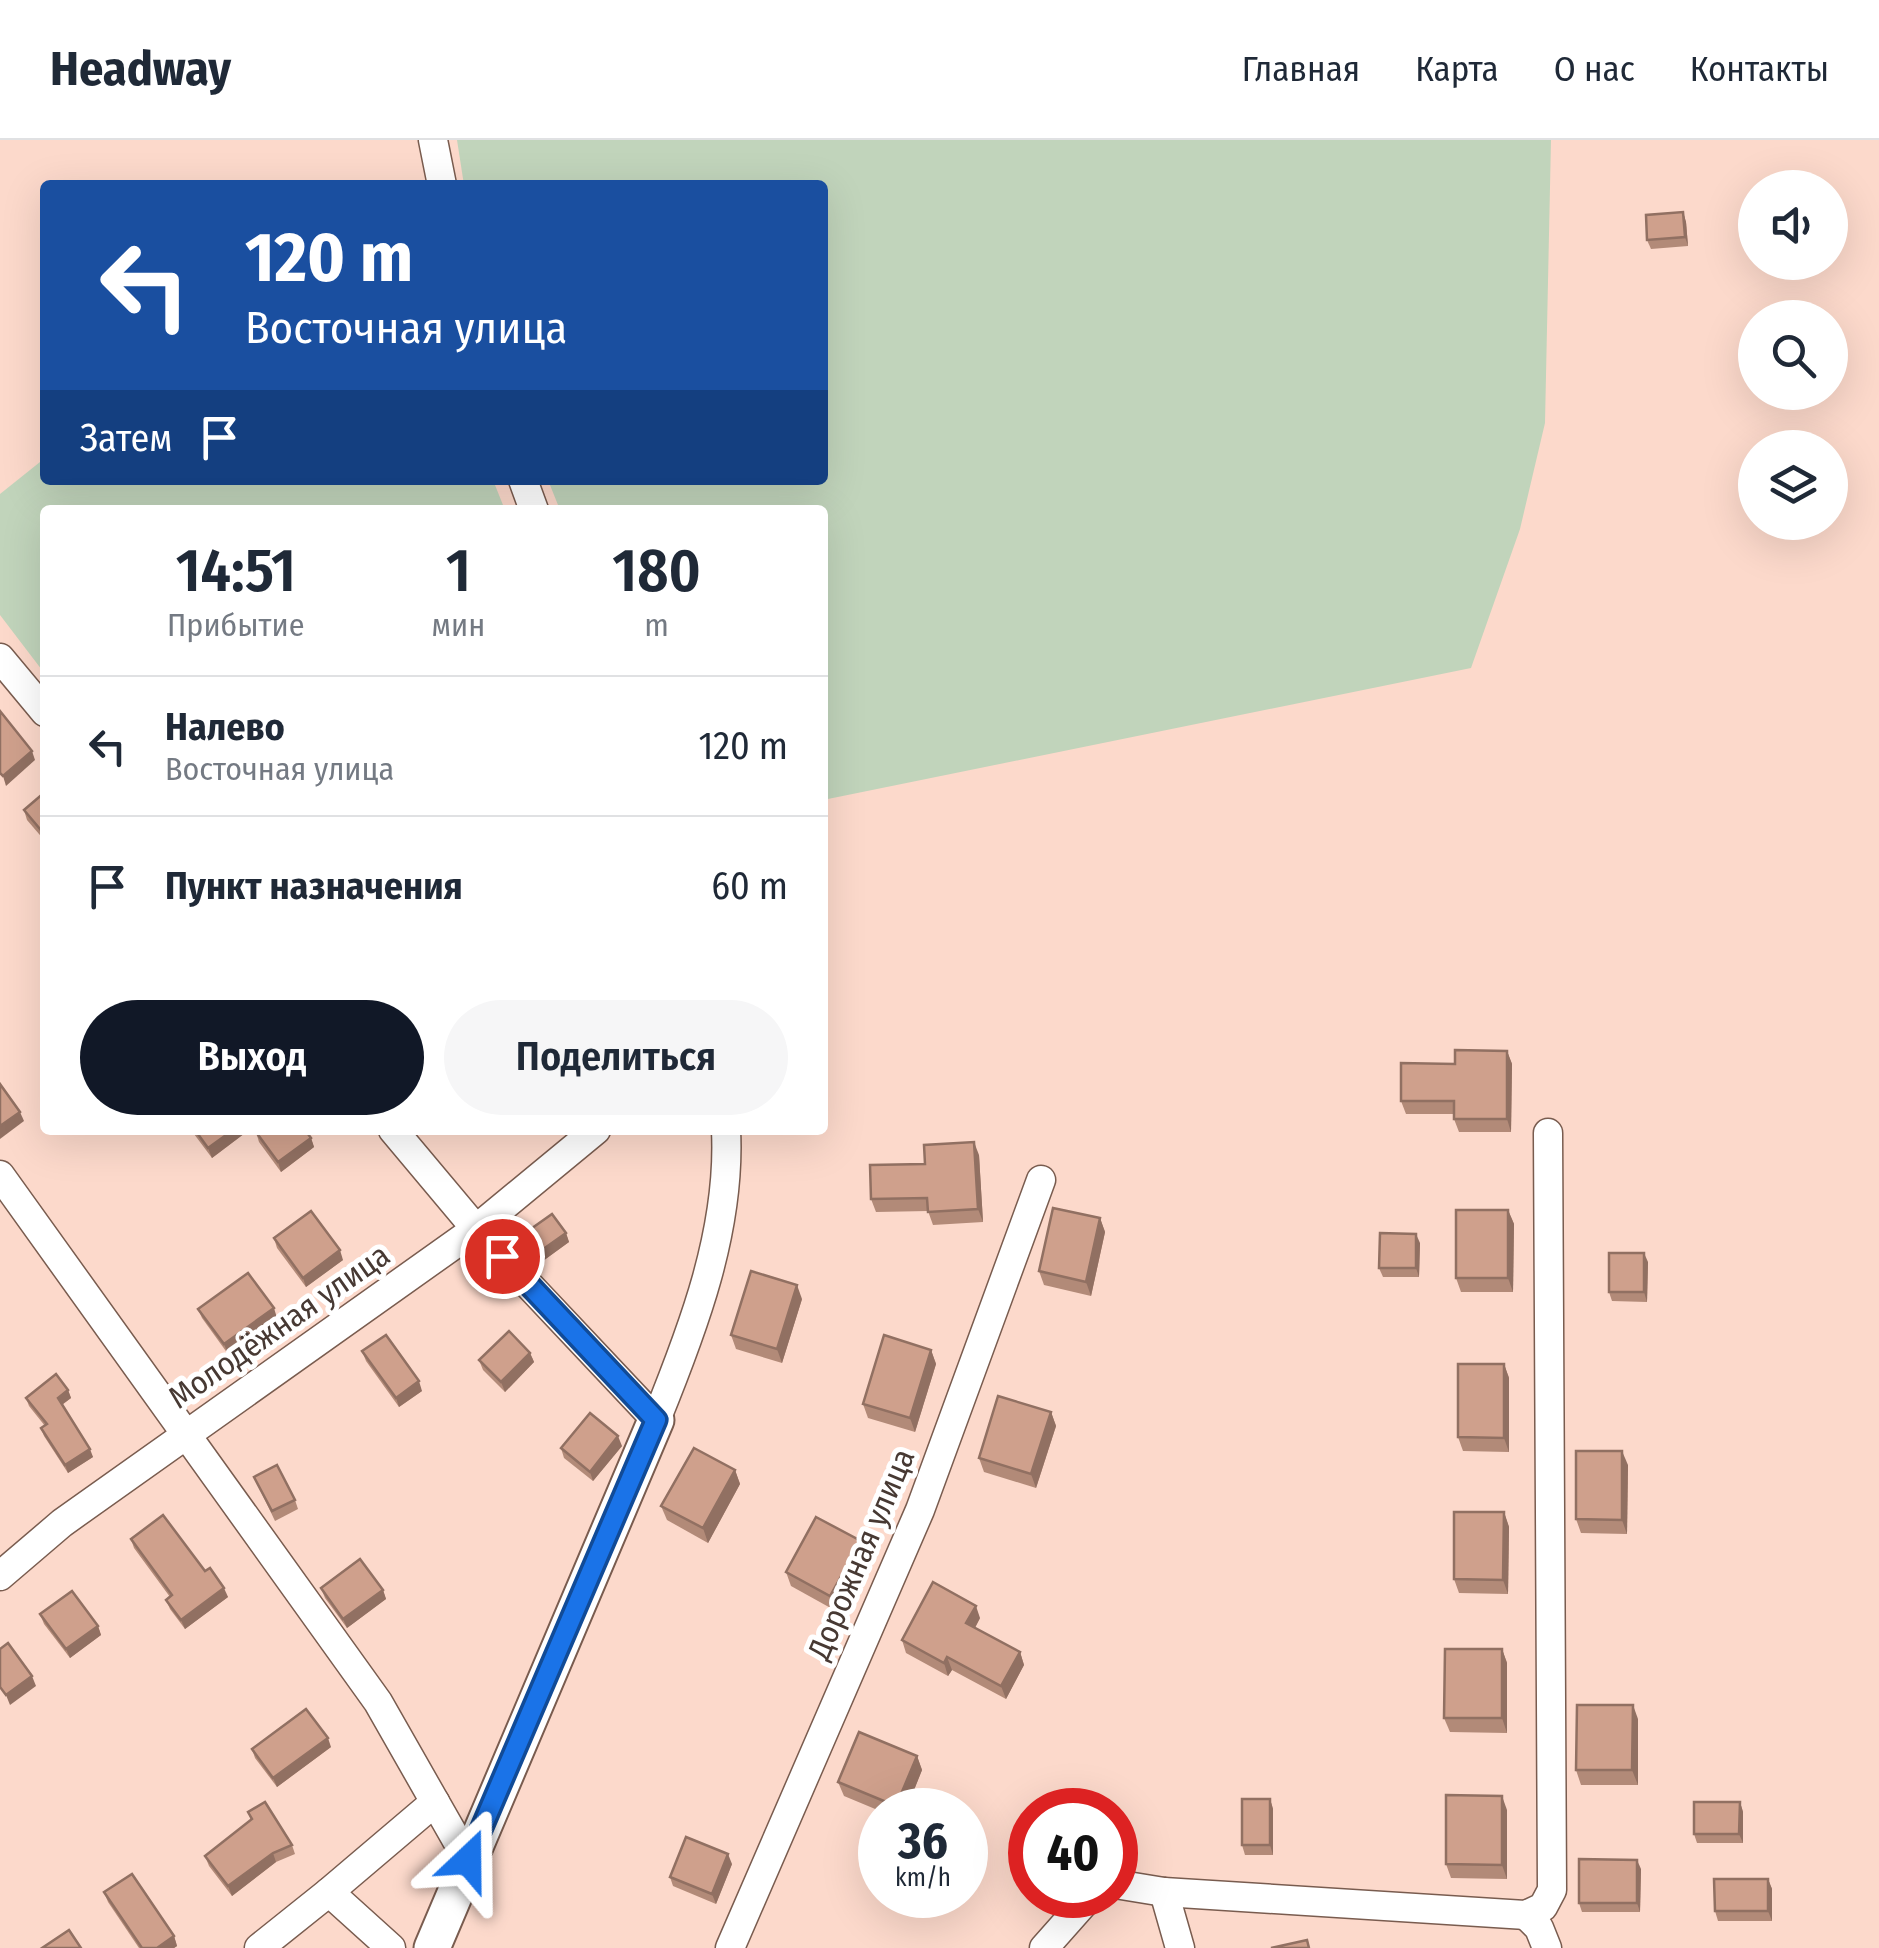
<!DOCTYPE html>
<html lang="ru">
<meta charset="utf-8">
<style>
body{margin:0;font-family:"Fira Sans Condensed",sans-serif;background:#f6f6f7;color:#1f2937;height:100vh;display:flex;flex-direction:column;font-size:38px;white-space:nowrap}
*{box-sizing:border-box;margin:0}
p{font-size:32px;color:#747a83}
.icon{flex:none;width:55px;height:55px;fill:none;stroke:currentColor;stroke-width:2;stroke-linecap:round;stroke-linejoin:round}
.map{position:relative;flex:1;overflow:hidden}
.side{position:absolute;left:40px;top:365px;width:788px;height:630px;display:flex;flex-direction:column;background:#fff;border-radius:10px;box-shadow:0 10px 40px #0002}
.side>*{flex:none}
.guide{position:absolute;left:40px;top:40px;width:788px;height:305px;border-radius:10px;box-shadow:0 10px 40px #0002;background:#1a4fa0;color:#fff;overflow:hidden}
.fabs{position:absolute;left:1738px;top:30px;display:grid;gap:20px}
.fabs a{display:grid;place-items:center;width:110px;height:110px;border-radius:50%;background:#fff;box-shadow:0 10px 40px #0002;font-size:50px}
.speed{position:absolute;left:858px;top:1648px;display:flex;gap:20px;font-size:50px;font-weight:700;text-align:center}
.speed>*{display:grid;place-content:center;width:130px;height:130px;border-radius:50%;background:#fff;box-shadow:0 10px 40px #0002;line-height:1}
.speed small{font-size:25px;font-weight:400}
.speed .limit{border:15px solid #d22;background:#fff;color:#111}
.pin{position:absolute;display:grid;place-items:center;width:85px;height:85px;color:#fff;margin:-42px;border:5px solid #fff;border-radius:50%;box-shadow:0 2px 10px #0007}
.me{position:absolute;width:110px;margin:-55px;rotate:23deg;stroke-linejoin:round;filter:drop-shadow(0 0 8px #0008)}
.turn{display:flex;align-items:center;gap:35px;height:210px;padding:0 40px;font-size:45px}
.turn .icon{width:130px;height:130px;stroke-width:2.5}
.turn b{display:block;font-size:70px;line-height:85px}
.then{display:flex;align-items:center;height:95px;padding:0 40px;background:#0003;gap:20px;font-size:38px}
.eta{display:flex;justify-content:space-evenly;align-items:center;height:170px;text-align:center}
.eta b{font-size:60px;font-weight:600;line-height:70px}
.action{display:flex;gap:20px;margin-top:auto;padding:20px 40px}
.action a{flex:1;height:115px;border-radius:60px;background:#111827;color:#fff;font-size:40px;font-weight:600;line-height:115px;text-align:center}
.action a+a{background:#f6f6f7;color:#1f2937}
ul{padding:0;list-style:none}
li{display:flex;align-items:center;gap:30px;height:140px;padding:0 40px;border-top:2px solid #e0e1e3}
li div{flex:1}
li b{display:block;font-size:38px}
li em{font-style:normal}
header{display:flex;align-items:center;gap:60px;box-sizing:border-box;height:140px;padding:0 50px;background:#fff;border-bottom:2px solid #e0e1e3}
header strong{font-size:48px}
nav{display:flex;gap:55px;margin-inline-start:auto;font-size:35px}
.map>svg:first-child{display:block}
.green{fill:#c1d4bb}
.lines{fill:none;stroke-linecap:round;stroke-linejoin:round}
.minor-casing{stroke:#795c4f;stroke-width:31}
.tertiary-casing{stroke:#795c4f;stroke-width:39}
.minor{stroke:#fff;stroke-width:28}
.tertiary{stroke:#fff;stroke-width:35}
.wall{fill:#b28a78}
.shaded-wall{fill:#917062}
.building{fill:#cfa08c;stroke:#917062;stroke-width:2.5}
.route-casing{stroke:#114b97;stroke-width:25}
.route{stroke:#1a73e8;stroke-width:18}
.labels{text-anchor:middle;dominant-baseline:central;stroke-width:10;stroke-linejoin:round;paint-order:stroke}
.street-label{font-size:32px;fill:#473933;stroke:#fff}
</style>
<header>
<strong>Headway</strong>
<nav><a>Главная</a><a>Карта</a><a>О нас</a><a>Контакты</a></nav>
</header>
<div class="map">
<svg width="1879" height="1808" viewBox="0 0 1879 1808">
<rect width="100%" height="100%" fill="#fcd9cb"/>
<g class="green">
<polygon points="457,0 1551,0 1545,283 1520,389 1471,528 823,660 822,370 560,370 548,340 822,340 822,45 464,45"/>
<polygon points="45,318 45,340 493,340 505,370 45,370 45,534 0,475 0,354"/>
</g>
<g class="lines">
<defs>
<g id="minor">
<polyline points="433,0 442,45"/>
<polyline points="523,340 534,370"/>
<polyline points="0,518 45,572"/>
<path d="M393,990L476,1089L656,1280C693,1189 731,1090 726,990"/>
<polyline points="0,1035 378,1562 468,1720"/>
<polyline points="0,1436 62,1383 476,1089 596,990"/>
<polyline points="1115,1744 1164,1752 1526,1775 1543,1767 1552,1750 1548,993"/>
<polyline points="329,1752 435,1662"/>
<polyline points="1164,1752 1180,1808"/>
<polyline points="1526,1775 1539,1788 1547,1808"/>
<polyline points="259,1808 329,1752 391,1808"/>
<polyline points="730,1808 920,1370 1041,1040"/>
<polyline points="1044,1808 1091,1755"/>
</g>
<polyline id="tertiary" points="432,1808 656,1280"/>
</defs>
<use href="#minor" class="minor-casing"/>
<use href="#tertiary" class="tertiary-casing"/>
<use href="#minor" class="minor"/>
<use href="#tertiary" class="tertiary"/>
</g>
<g class="wall">
<polygon points="1683,72 1686,82 1688,106 1651,109 1647,100"/>
<polygon points="45,652 45,701 27,680 24,670"/>
<polygon points="1507,911 1512,924 1511,992 1459,992 1454,979 1454,974 1406,974 1401,961"/>
<polygon points="191,990 249,990 212,1018"/>
<polygon points="256,992 311,998 314,1007 281,1032 259,1002"/>
<polygon points="979,1015 983,1082 933,1085 928,1071 876,1072 871,1059 925,1024"/>
<polygon points="1508,1070 1514,1084 1513,1152 1461,1152 1456,1138"/>
<polygon points="1100,1078 1105,1092 1091,1156 1044,1145 1039,1131"/>
<polygon points="566,1093 569,1102 536,1126 522,1107 518,1098"/>
<polygon points="274,1098 343,1120 306,1147 277,1108"/>
<polygon points="1420,1103 1419,1137 1383,1137 1379,1128"/>
<polygon points="1648,1122 1647,1162 1612,1161 1609,1152"/>
<polygon points="802,1159 782,1223 736,1209 731,1195"/>
<polygon points="198,1169 277,1178 228,1214 202,1178"/>
<polygon points="931,1210 936,1224 915,1292 868,1278 863,1264"/>
<polygon points="362,1211 422,1251 399,1267 366,1221"/>
<polygon points="530,1213 534,1222 505,1252 483,1230 479,1220"/>
<polygon points="1504,1224 1509,1238 1509,1312 1463,1311 1458,1297"/>
<polygon points="68,1250 71,1258 62,1265 93,1317 68,1333 44,1296 41,1288 45,1286 29,1266 26,1258"/>
<polygon points="1051,1272 1056,1286 1036,1348 984,1332 979,1318"/>
<polygon points="622,1306 593,1341 564,1318 561,1308"/>
<polygon points="1628,1325 1627,1394 1581,1393 1576,1379"/>
<polygon points="735,1330 740,1344 708,1403 667,1380 661,1366"/>
<polygon points="254,1337 295,1360 298,1369 275,1381"/>
<polygon points="1504,1372 1509,1387 1508,1454 1459,1453 1454,1439"/>
<polygon points="131,1399 205,1431 228,1457 185,1489 170,1469 166,1460 170,1457 134,1408"/>
<polygon points="866,1416 836,1471 791,1446 786,1432"/>
<polygon points="321,1448 383,1450 386,1459 347,1488 325,1458"/>
<polygon points="40,1474 98,1486 101,1495 70,1518 44,1484"/>
<polygon points="980,1478 975,1488 1020,1512 1024,1525 1006,1559 952,1530 948,1536 906,1513 902,1500"/>
<polygon points="1502,1509 1507,1523 1507,1593 1450,1592 1444,1578"/>
<polygon points="1638,1579 1638,1645 1581,1645 1576,1630"/>
<polygon points="331,1607 277,1647 255,1618 252,1609"/>
<polygon points="917,1616 922,1630 906,1670 880,1670 880,1671 844,1656 838,1642"/>
<polygon points="1270,1659 1273,1669 1273,1715 1245,1715 1242,1705"/>
<polygon points="1740,1662 1743,1672 1743,1703 1697,1703 1694,1694"/>
<polygon points="1507,1670 1507,1739 1451,1738 1446,1724"/>
<polygon points="248,1672 292,1705 295,1714 276,1722 232,1756 209,1726 205,1716 251,1681"/>
<polygon points="1030,1677 1030,1716 1016,1711 1013,1701"/>
<polygon points="732,1724 716,1764 673,1746 670,1737"/>
<polygon points="1641,1729 1640,1772 1582,1772 1579,1763"/>
<polygon points="1768,1739 1772,1749 1772,1781 1718,1781 1715,1771"/>
<polygon points="104,1752 174,1796 177,1806 174,1808 139,1808 108,1762"/>
</g>
<g class="shaded-wall">
<polygon points="1683,72 1686,82 1688,106 1685,97"/>
<polygon points="32,611 35,620 6,646 3,636"/>
<polygon points="1507,911 1512,924 1511,992 1507,979"/>
<polygon points="20,972 24,981 0,999 0,986"/>
<polygon points="233,990 249,990 212,1018 208,1008"/>
<polygon points="311,998 314,1007 281,1032 278,1022"/>
<polygon points="974,1002 979,1015 983,1082 978,1069"/>
<polygon points="1508,1070 1514,1084 1513,1152 1508,1138"/>
<polygon points="1100,1078 1105,1092 1091,1156 1086,1142"/>
<polygon points="566,1093 569,1102 536,1126 532,1117"/>
<polygon points="1416,1094 1420,1103 1419,1137 1416,1128"/>
<polygon points="340,1110 343,1120 306,1147 303,1138"/>
<polygon points="1644,1113 1648,1122 1647,1162 1644,1152"/>
<polygon points="797,1145 802,1159 782,1223 777,1209"/>
<polygon points="274,1168 277,1178 228,1214 224,1204"/>
<polygon points="931,1210 936,1224 915,1292 910,1278"/>
<polygon points="530,1213 534,1222 505,1252 501,1242"/>
<polygon points="1504,1224 1509,1238 1509,1312 1504,1298"/>
<polygon points="419,1241 422,1251 399,1267 396,1258"/>
<polygon points="68,1250 71,1258 60,1266 58,1258"/>
<polygon points="1051,1272 1056,1286 1036,1348 1031,1334"/>
<polygon points="618,1296 622,1306 593,1341 590,1332"/>
<polygon points="90,1309 93,1317 68,1333 65,1325"/>
<polygon points="1622,1311 1628,1325 1627,1394 1622,1380"/>
<polygon points="735,1330 740,1344 708,1403 703,1388"/>
<polygon points="1504,1372 1509,1387 1508,1454 1503,1440"/>
<polygon points="861,1401 866,1416 836,1471 830,1456"/>
<polygon points="224,1448 228,1457 185,1489 181,1480"/>
<polygon points="383,1450 386,1459 347,1488 343,1479"/>
<polygon points="976,1466 980,1478 971,1495 966,1483"/>
<polygon points="98,1486 101,1495 70,1518 66,1509"/>
<polygon points="1502,1509 1507,1523 1507,1593 1502,1578"/>
<polygon points="1020,1512 1024,1525 1006,1559 1001,1546"/>
<polygon points="947,1517 952,1530 948,1536 944,1523"/>
<polygon points="32,1536 36,1546 10,1565 6,1555"/>
<polygon points="1633,1565 1638,1579 1638,1645 1632,1630"/>
<polygon points="328,1598 331,1607 277,1647 273,1638"/>
<polygon points="917,1616 922,1630 906,1670 898,1670 896,1666"/>
<polygon points="1502,1656 1507,1670 1507,1739 1502,1725"/>
<polygon points="1270,1659 1273,1669 1273,1715 1270,1705"/>
<polygon points="1740,1662 1743,1672 1743,1703 1739,1694"/>
<polygon points="273,1713 276,1722 232,1756 228,1746"/>
<polygon points="728,1714 732,1724 716,1764 712,1754"/>
<polygon points="1637,1720 1641,1729 1640,1772 1637,1763"/>
<polygon points="1768,1739 1772,1749 1772,1781 1768,1771"/>
<polygon points="174,1796 177,1806 174,1808 157,1808"/>
</g>
<g class="building">
<polygon points="1683,72 1685,97 1647,100 1646,75"/>
<polygon points="0,571 32,611 3,636 0,633"/>
<polygon points="45,652 45,695 24,670"/>
<polygon points="1455,910 1507,911 1507,979 1454,979 1454,961 1401,961 1401,923 1455,924"/>
<polygon points="0,944 20,972 0,986"/>
<polygon points="195,990 233,990 208,1008"/>
<polygon points="259,990 305,990 311,998 278,1022 256,992"/>
<polygon points="974,1002 978,1069 928,1072 927,1058 871,1059 870,1025 925,1024 924,1005"/>
<polygon points="1053,1068 1100,1078 1086,1142 1039,1131"/>
<rect x="1456" y="1070" width="52" height="68"/>
<polygon points="311,1071 340,1110 303,1138 274,1098"/>
<polygon points="552,1074 566,1093 532,1117 518,1098"/>
<polygon points="1380,1093 1416,1094 1416,1128 1379,1128"/>
<rect x="1609" y="1113" width="35" height="39"/>
<polygon points="751,1131 797,1145 777,1209 731,1195"/>
<polygon points="248,1133 274,1168 224,1204 198,1169"/>
<polygon points="509,1191 530,1213 501,1242 479,1220"/>
<polygon points="386,1195 419,1241 396,1258 362,1211"/>
<polygon points="884,1195 931,1210 910,1278 863,1264"/>
<polygon points="1458,1224 1504,1224 1504,1298 1458,1297"/>
<polygon points="56,1234 68,1250 58,1258 90,1309 65,1325 41,1288 47,1284 26,1258"/>
<polygon points="998,1256 1051,1272 1031,1334 979,1318"/>
<polygon points="590,1273 618,1296 590,1332 561,1308"/>
<polygon points="694,1308 735,1330 703,1388 661,1366"/>
<polygon points="1576,1311 1622,1311 1622,1380 1576,1379"/>
<polygon points="277,1325 295,1360 272,1371 254,1337"/>
<polygon points="1454,1372 1504,1372 1503,1440 1454,1439"/>
<polygon points="163,1375 205,1431 210,1428 224,1448 181,1480 166,1460 172,1455 131,1399"/>
<polygon points="816,1377 861,1401 830,1456 786,1432"/>
<polygon points="360,1419 383,1450 343,1479 321,1448"/>
<polygon points="933,1442 976,1466 966,1483 1020,1512 1001,1546 947,1517 944,1523 902,1500"/>
<polygon points="72,1451 98,1486 66,1509 40,1474"/>
<polygon points="8,1503 32,1536 6,1555 0,1547 0,1509"/>
<polygon points="1445,1509 1502,1509 1502,1578 1444,1578"/>
<polygon points="1577,1565 1633,1565 1632,1630 1576,1630"/>
<polygon points="306,1569 328,1598 273,1638 252,1609"/>
<polygon points="859,1592 917,1616 896,1666 838,1642"/>
<polygon points="1446,1655 1502,1656 1502,1725 1446,1724"/>
<rect x="1242" y="1659" width="28" height="46"/>
<polygon points="265,1662 292,1705 273,1713 228,1746 205,1716 252,1679 248,1672"/>
<polygon points="1694,1662 1740,1662 1739,1694 1694,1694"/>
<polygon points="1024,1675 1030,1677 1030,1708 1013,1701"/>
<polygon points="686,1697 728,1714 712,1754 670,1737"/>
<polygon points="1579,1719 1637,1720 1637,1763 1579,1763"/>
<polygon points="132,1734 174,1796 157,1808 142,1808 104,1752"/>
<polygon points="1714,1739 1768,1739 1768,1771 1715,1771"/>
<polygon points="69,1790 81,1808 42,1808"/>
<polygon points="1307,1800 1309,1808 1271,1808"/>
</g>
<g class="lines">
<defs>
<polyline id="route" points="468,1720 656,1280 502,1116"/>
</defs>
<use href="#route" class="route-casing"/>
<use href="#route" class="route"/>
</g>
<g class="labels">
<g class="street-label">
<text transform="translate(279 1186) rotate(-35)">Молодёжная улица</text>
<text transform="translate(861 1414) rotate(-67)">Дорожная улица</text>
</g>
</g>
</svg>
<div class="fabs">
<a><svg class="icon" aria-label="sound" viewBox="0 0 24 24"><path d="M4 9h4l5-4v14l-5-4H4zM17 9q2 3 0 6"/></svg></a>
<a><svg class="icon" aria-label="search" viewBox="0 0 24 24"><circle cx="10" cy="10" r="6"/><path d="M15 15l6 6"/></svg></a>
<a><svg class="icon" aria-label="layers" viewBox="0 0 24 24"><path d="M12 4l9 5-9 5-9-5zM3 14l9 5 9-5"/></svg></a>
</div>
<div class="speed"><div>36<small>km/h</small></div><div class="limit">40</div></div>
<div class="pin" style="left:502px;top:1116px;background:#d93025"><svg class="icon" aria-label="arrive" viewBox="0 0 24 24"><path d="M6 21V4h12l-3 4 3 4H6"/></svg></div>
<svg class="me" style="left:468px;top:1720px" viewBox="-20 -20 40 40"><path d="M0-17L14 15 0 8-14 15z" fill="#1a73e8" stroke="#fff" stroke-width="4"/></svg>
<div class="guide">
<div class="turn"><svg class="icon" aria-label="left" viewBox="0 0 24 24"><path d="M17 20v-9H6M10 6l-5 5 5 5"/></svg><div><b>120 m</b>Восточная улица</div></div>
<div class="then">Затем<svg class="icon" aria-label="arrive" viewBox="0 0 24 24"><path d="M6 21V4h12l-3 4 3 4H6"/></svg></div>
</div>
<section class="side">
<div class="eta">
<div><b>14:51</b><p>Прибытие</p></div>
<div><b>1</b><p>мин</p></div>
<div><b>180</b><p>m</p></div>
</div>
<ul>
<li><svg class="icon" aria-label="left" viewBox="0 0 24 24"><path d="M17 20v-9H6M10 6l-5 5 5 5"/></svg><div><b>Налево</b><p>Восточная улица</p></div><em>120 m</em></li>
<li><svg class="icon" aria-label="arrive" viewBox="0 0 24 24"><path d="M6 21V4h12l-3 4 3 4H6"/></svg><div><b>Пункт назначения</b></div><em>60 m</em></li>
</ul>
<div class="action"><a>Выход</a><a>Поделиться</a></div>
</section>
</div>
